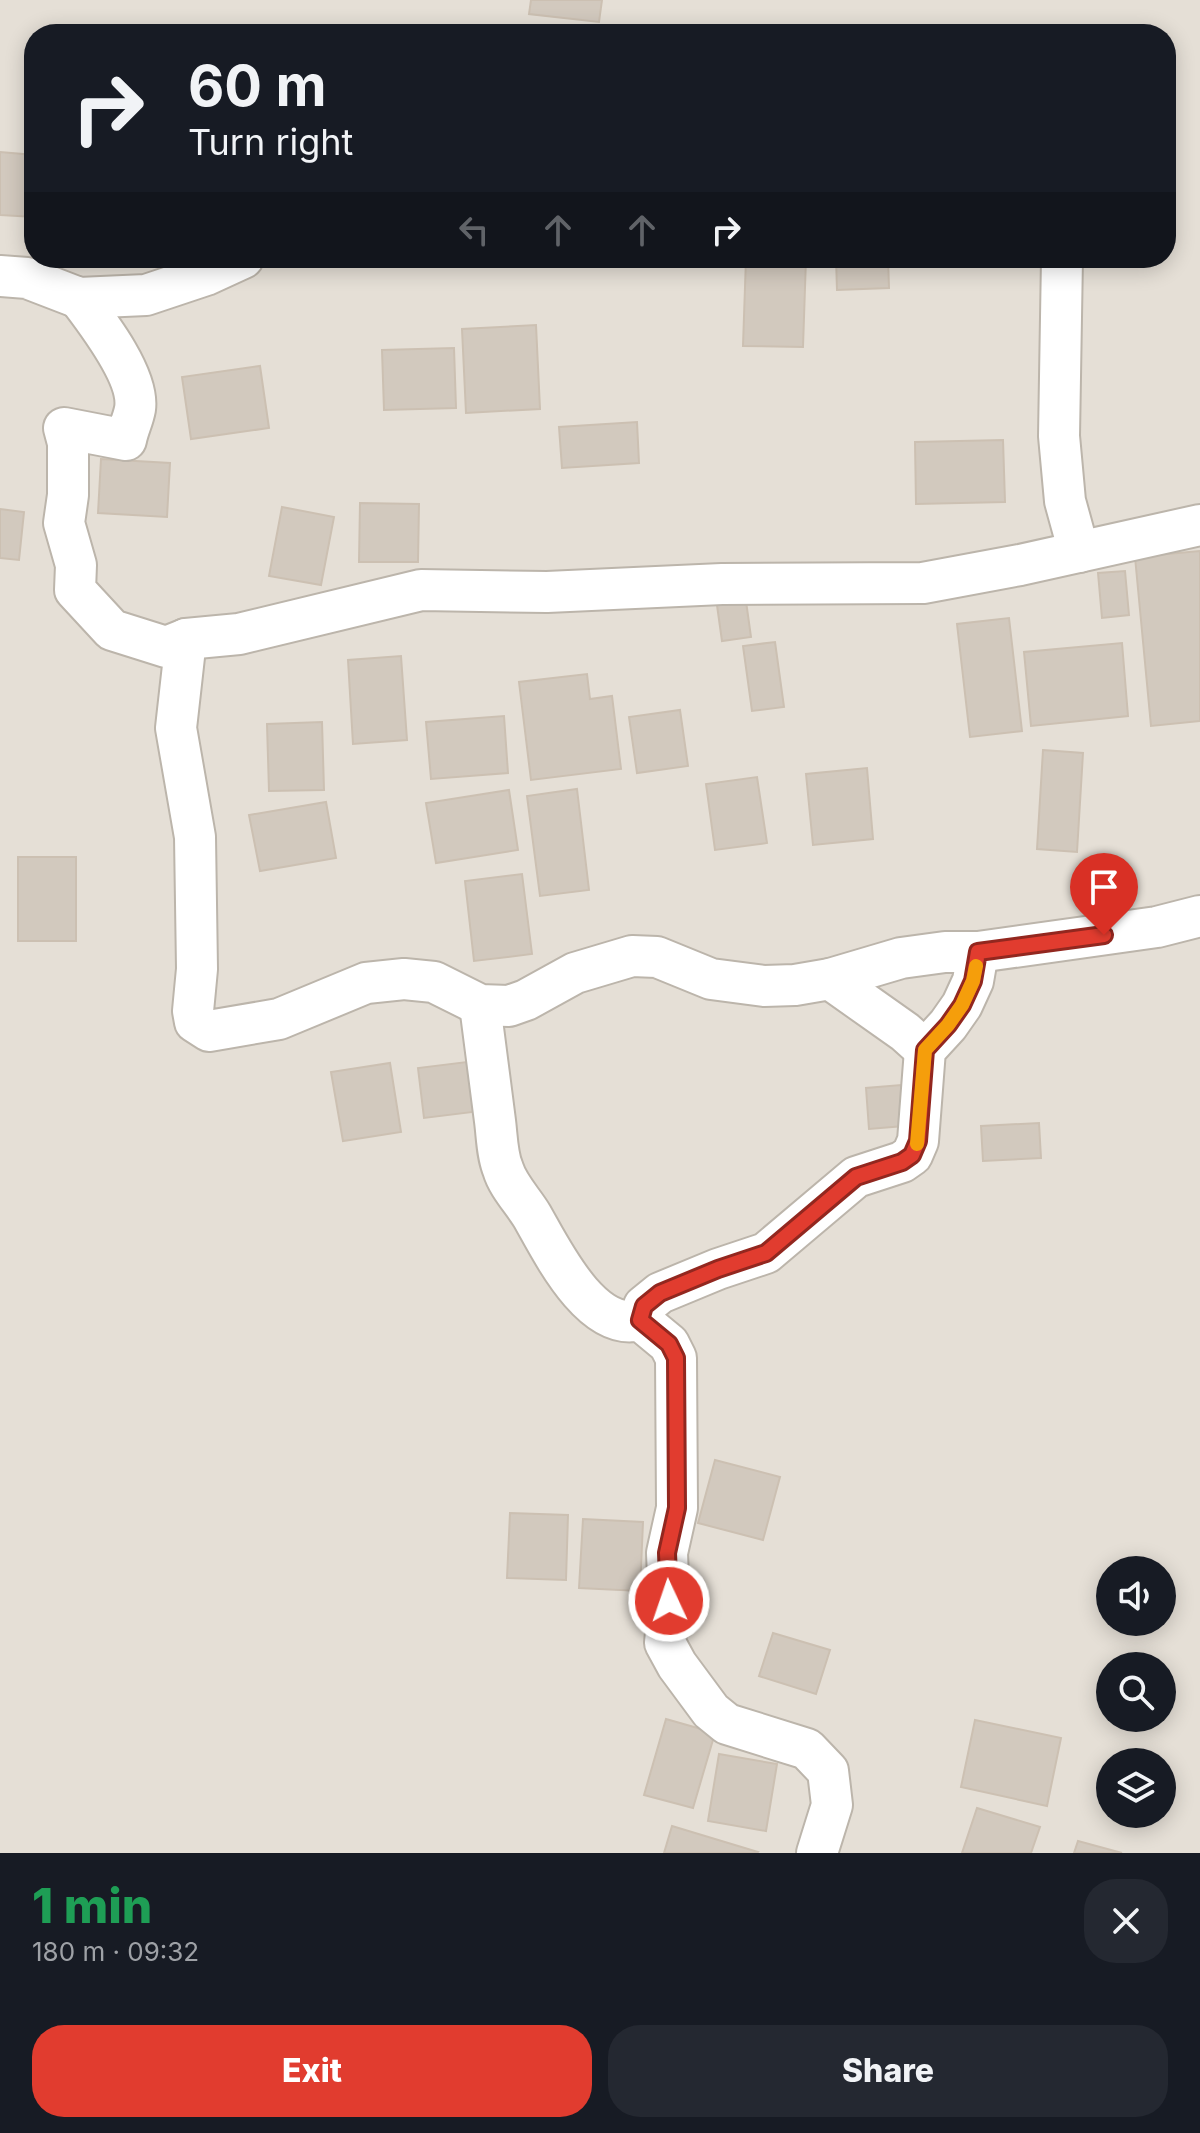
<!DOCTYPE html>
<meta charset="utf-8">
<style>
body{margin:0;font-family:Inter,sans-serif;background:#242831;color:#f1f3f6;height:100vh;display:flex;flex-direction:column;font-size:30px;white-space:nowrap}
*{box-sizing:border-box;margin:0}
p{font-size:26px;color:#9ea1a6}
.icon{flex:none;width:44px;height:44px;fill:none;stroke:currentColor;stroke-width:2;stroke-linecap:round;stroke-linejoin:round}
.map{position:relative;height:1853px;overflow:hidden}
.sheet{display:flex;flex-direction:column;background:#171b24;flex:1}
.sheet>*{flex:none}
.guide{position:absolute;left:24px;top:24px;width:1152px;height:244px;border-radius:32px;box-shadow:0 4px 20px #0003;background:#171b24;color:#f1f3f6;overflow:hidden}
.fabs{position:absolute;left:1096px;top:1556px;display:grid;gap:16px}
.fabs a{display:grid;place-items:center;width:80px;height:80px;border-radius:50%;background:#171b24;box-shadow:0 4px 20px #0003;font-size:40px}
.pin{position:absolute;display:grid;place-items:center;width:68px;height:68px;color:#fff;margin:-82px -34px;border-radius:50% 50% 50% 0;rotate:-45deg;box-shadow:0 0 8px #0007}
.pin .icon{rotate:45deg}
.me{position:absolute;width:88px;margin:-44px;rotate:357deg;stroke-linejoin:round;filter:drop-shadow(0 0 6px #0008)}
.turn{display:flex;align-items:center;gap:28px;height:168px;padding:0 32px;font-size:36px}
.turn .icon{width:104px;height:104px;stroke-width:2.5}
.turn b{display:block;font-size:56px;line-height:68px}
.lanes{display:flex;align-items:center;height:76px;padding:0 32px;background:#0003;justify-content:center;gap:40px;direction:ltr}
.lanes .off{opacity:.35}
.round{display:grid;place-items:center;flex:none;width:84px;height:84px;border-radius:32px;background:#242831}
.head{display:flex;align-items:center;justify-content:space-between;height:136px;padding:0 32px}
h1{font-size:48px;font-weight:800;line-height:60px;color:#1e9e55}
.primary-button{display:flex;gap:16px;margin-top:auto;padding:16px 32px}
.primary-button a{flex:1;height:92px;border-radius:32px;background:#e13c2f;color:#fff;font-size:32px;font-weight:800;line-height:92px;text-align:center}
.primary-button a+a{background:#242831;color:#f1f3f6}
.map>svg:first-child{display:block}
.residential{fill:#e5dfd6;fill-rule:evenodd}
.building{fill:#d2c9be;stroke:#ccc0b2;stroke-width:2}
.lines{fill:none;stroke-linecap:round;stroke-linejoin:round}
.street-casing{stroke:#bcb5ab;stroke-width:44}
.street{stroke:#fff;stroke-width:40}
.route-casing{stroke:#92271f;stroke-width:20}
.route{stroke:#e13c2f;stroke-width:14}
.slow{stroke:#f59e0b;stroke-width:14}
</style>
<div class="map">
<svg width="1200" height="1853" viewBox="0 0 1200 1853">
<rect width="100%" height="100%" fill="#f2eee8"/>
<path class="residential" d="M0,0H1200V1853H0ZM34,34H1166V258H34ZM1110,1570H1162V1622H1110ZM1110,1666H1162V1718H1110ZM1110,1762H1162V1814H1110Z"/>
<g class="building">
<polygon points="531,0 602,0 599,22 529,14"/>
<polygon points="0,152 34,155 34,217 0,215"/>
<polygon points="746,258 806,258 803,347 743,346"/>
<polygon points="836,258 888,258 889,288 837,290"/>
<polygon points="536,325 540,409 466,413 462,329"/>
<polygon points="454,348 456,408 384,410 382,350"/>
<polygon points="260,366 269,428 191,439 182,377"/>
<polygon points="637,422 639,463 562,468 559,427"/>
<polygon points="1003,440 1005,502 916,504 915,442"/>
<polygon points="101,459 170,463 167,517 98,513"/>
<polygon points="360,503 419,504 418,562 359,562"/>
<polygon points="282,507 334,517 321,585 269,576"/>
<polygon points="0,509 24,512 19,560 0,558"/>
<polygon points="1200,551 1200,721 1151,726 1135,557"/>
<polygon points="1125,571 1129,615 1102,618 1098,573"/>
<polygon points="745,594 751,637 722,641 716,598"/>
<polygon points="1009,618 1022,731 970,737 957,624"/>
<polygon points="775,642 784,707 752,711 743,646"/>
<polygon points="1122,643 1128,716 1031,726 1024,652"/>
<polygon points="401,656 407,740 353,744 348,660"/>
<polygon points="587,674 590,699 612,696 621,769 531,780 519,682"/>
<polygon points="680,710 688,766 637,773 629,717"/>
<polygon points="504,716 508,773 431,779 426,722"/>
<polygon points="322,722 324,790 269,791 267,724"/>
<polygon points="1043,750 1083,753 1077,852 1037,849"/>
<polygon points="867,768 873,839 813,845 806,774"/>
<polygon points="757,777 767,843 715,850 706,784"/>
<polygon points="577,789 589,890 540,896 527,796"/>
<polygon points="509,790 518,850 436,863 426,803"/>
<polygon points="326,802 336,858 260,871 249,815"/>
<rect x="18" y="857" width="58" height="84"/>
<polygon points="522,874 532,954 474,961 465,881"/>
<polygon points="483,1060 489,1110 424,1118 418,1068"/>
<polygon points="390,1063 401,1132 343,1141 331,1072"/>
<polygon points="901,1085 904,1126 869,1129 866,1088"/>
<polygon points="1039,1123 1041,1158 983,1161 981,1126"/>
<polygon points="715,1460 780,1477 763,1540 698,1523"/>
<polygon points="510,1513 568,1515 566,1580 507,1578"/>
<polygon points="583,1519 643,1522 640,1591 579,1588"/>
<polygon points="773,1633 830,1650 816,1694 759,1676"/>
<polygon points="666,1719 715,1733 693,1808 644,1795"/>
<polygon points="975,1720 1061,1738 1047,1806 961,1787"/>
<polygon points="719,1754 777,1764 766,1831 708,1821"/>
<polygon points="977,1808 1040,1827 1031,1853 962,1853"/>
<polygon points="672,1826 758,1852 757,1853 664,1853"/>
<polygon points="1078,1841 1122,1853 1074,1853"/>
</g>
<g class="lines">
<g class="street-casing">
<g id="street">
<polyline points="1062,258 1059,436 1065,501 1079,552"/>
<polyline points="0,276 27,278 79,298 146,295 206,275 243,258"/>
<path d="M79,298C98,323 140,377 135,409C133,420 128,429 126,440L64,428L68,443V495L64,523L76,565L75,590L112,630L166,647L186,639L239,634L421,590L547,592L722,584L923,583L1020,565L1200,525"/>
<polyline points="186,639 176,728 195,837 197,969 193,1011 195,1022 209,1031 279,1019 366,983 404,979 434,982 480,1005 509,1006 526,1000 575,973 632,956 657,957 711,979 764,986 795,985 830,979 901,958 945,952 978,952 1157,927 1200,916"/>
<polyline points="830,979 905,1032 925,1050"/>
<path d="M480,1005C485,1044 490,1082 495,1121C497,1136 497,1155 503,1169C508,1186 523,1201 532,1216C551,1249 591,1333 640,1320L669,1344L676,1358L677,1508L667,1553L669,1601L665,1643L677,1665L711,1711L727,1724L807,1749L828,1771L832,1805L817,1853"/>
<polyline points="640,1320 644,1306 660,1293 718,1269 766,1253 856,1177 902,1162 912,1155 918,1141 925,1050 948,1025 962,1005 973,981 978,952"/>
</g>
</g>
<use href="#street" class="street"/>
</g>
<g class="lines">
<g class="route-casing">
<polyline id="route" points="669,1601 667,1553 677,1508 676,1358 669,1344 640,1320 644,1306 660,1293 718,1269 766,1253 856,1177 902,1162 912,1155 918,1141 925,1050 948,1025 962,1005 973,981 978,952 1104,935"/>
</g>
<use href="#route" class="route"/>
<polyline class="slow" points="917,1144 925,1050 948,1025 962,1005 973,981 976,966"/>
</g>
</svg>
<div class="fabs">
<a><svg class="icon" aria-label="sound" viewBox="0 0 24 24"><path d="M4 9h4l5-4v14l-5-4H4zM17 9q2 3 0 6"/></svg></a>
<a><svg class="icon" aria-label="search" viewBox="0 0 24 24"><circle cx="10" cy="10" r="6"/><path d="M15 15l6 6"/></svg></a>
<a><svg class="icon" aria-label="layers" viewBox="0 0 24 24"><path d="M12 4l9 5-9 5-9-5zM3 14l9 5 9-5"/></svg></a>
</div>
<div class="pin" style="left:1104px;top:935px;background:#d93025"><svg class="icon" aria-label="arrive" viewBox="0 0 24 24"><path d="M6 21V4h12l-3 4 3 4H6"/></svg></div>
<svg class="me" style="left:669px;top:1601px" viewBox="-20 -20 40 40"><circle r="17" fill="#e13c2f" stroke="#fff" stroke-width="3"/><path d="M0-11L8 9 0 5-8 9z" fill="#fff"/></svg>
<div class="guide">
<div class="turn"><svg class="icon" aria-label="right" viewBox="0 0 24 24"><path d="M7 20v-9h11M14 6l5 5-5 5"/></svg><div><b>60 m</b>Turn right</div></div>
<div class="lanes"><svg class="icon off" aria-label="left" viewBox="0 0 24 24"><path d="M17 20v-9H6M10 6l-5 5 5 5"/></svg><svg class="icon off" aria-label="ahead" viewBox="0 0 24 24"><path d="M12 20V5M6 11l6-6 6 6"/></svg><svg class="icon off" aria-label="ahead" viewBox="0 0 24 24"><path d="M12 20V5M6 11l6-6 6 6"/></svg><svg class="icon" aria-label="right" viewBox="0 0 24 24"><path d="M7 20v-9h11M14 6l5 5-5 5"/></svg></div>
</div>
</div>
<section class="sheet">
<div class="head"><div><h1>1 min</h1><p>180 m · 09:32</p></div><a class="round"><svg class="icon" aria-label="close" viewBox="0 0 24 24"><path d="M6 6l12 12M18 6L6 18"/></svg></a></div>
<div class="primary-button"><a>Exit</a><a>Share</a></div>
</section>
